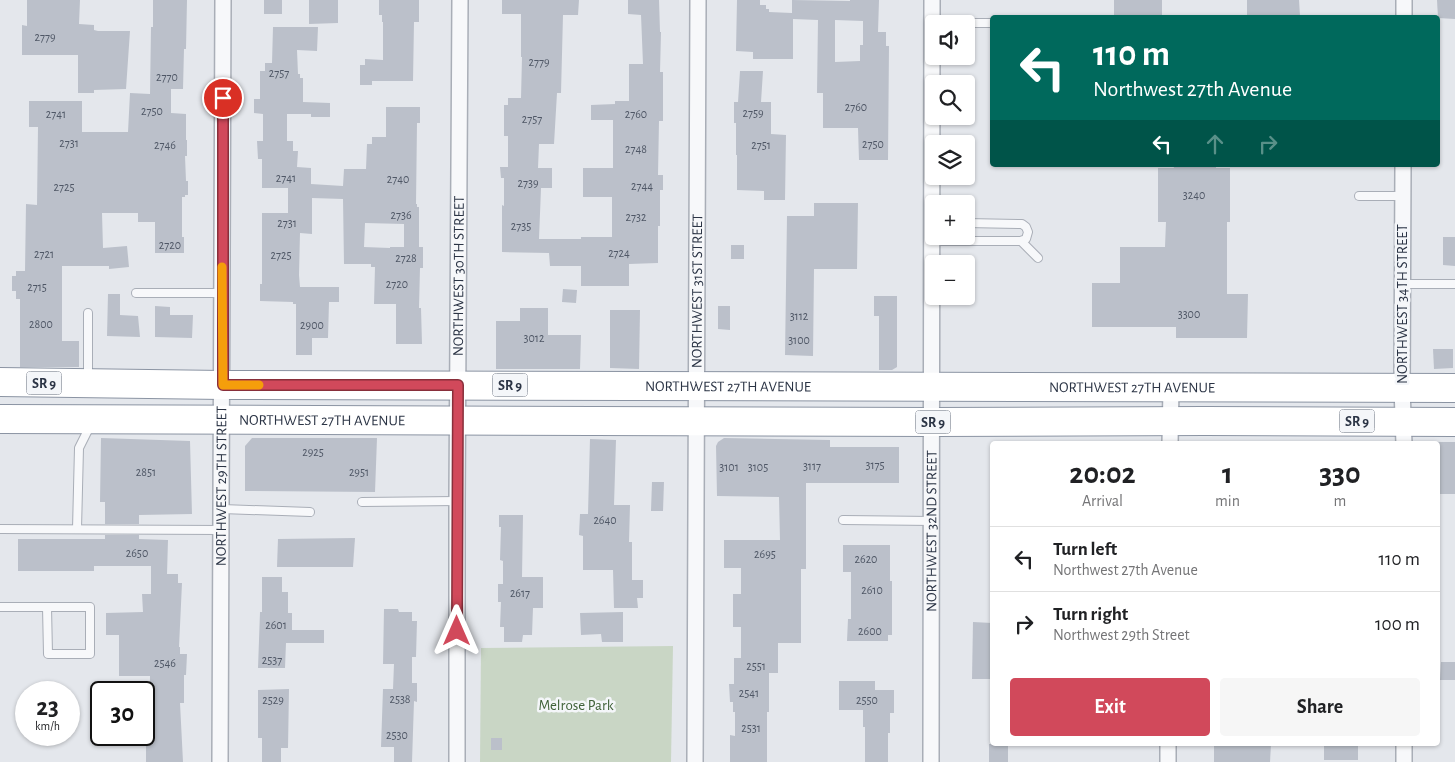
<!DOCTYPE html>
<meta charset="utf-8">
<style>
body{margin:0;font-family:"Alegreya Sans",sans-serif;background:#f6f6f6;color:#202124;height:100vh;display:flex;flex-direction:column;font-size:19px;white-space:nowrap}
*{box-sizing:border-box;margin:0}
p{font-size:16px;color:#757577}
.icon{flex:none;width:28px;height:28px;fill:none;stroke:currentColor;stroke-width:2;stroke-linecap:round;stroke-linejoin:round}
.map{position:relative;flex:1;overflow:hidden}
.sheet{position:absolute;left:990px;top:441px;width:450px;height:305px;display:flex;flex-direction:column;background:#fff;border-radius:5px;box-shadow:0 1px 4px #0004}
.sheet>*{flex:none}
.hud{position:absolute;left:990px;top:15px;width:450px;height:152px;border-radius:5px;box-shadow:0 1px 4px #0004;background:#00695c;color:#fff;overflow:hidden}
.controls{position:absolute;left:925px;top:15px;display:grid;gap:10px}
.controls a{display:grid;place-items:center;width:50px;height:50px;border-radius:5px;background:#fff;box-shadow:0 1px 4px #0004;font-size:25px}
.speed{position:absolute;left:15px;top:681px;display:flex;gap:10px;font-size:25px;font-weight:700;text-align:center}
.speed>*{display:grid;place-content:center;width:65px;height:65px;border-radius:50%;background:#fff;box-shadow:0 1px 4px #0004;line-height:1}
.speed small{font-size:12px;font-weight:400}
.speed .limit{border:2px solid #111;border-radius:8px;background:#fff;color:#111}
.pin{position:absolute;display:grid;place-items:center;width:42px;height:42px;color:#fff;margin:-21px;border:2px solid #fff;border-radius:50%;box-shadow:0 1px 5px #0007}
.me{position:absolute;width:55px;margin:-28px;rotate:0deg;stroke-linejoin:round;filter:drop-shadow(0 0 4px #0008)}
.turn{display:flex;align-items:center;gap:18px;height:105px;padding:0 20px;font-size:22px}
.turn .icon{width:65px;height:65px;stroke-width:2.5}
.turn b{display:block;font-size:35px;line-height:42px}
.lanes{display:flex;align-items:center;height:48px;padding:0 20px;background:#0003;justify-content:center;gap:25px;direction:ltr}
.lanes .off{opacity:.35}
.eta{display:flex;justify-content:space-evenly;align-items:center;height:85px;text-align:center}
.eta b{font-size:30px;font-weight:700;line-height:35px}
.action{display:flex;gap:10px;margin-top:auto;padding:10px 20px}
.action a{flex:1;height:58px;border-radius:5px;background:#d1495b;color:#fff;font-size:20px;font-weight:700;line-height:58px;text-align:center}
.action a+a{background:#f6f6f6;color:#202124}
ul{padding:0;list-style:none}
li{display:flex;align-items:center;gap:15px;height:65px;padding:0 20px;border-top:1px solid #e0e0e0}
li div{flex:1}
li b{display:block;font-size:19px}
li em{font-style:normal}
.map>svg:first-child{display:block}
.green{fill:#c9d6c5}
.building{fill:#bbc0ca;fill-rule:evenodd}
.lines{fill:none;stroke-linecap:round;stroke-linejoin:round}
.lane-casing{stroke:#a9aeb7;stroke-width:10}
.street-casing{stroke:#a9aeb7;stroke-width:18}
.highway-casing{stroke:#8b94a3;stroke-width:30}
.lane{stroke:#f7f8fa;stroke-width:8}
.street{stroke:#f7f8fa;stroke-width:15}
.highway{stroke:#fff;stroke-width:28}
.route-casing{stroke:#882f3b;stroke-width:12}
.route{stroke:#d1495b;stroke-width:9}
.slow{stroke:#f59e0b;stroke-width:9}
.labels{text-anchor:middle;stroke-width:5;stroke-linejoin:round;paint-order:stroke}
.number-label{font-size:12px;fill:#4f5766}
.shield{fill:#f4f6f9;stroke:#676e7b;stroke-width:1}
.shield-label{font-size:14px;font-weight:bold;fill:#2b3445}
.street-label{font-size:15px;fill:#2b3445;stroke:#f4f6f9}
.park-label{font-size:15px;fill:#3f6138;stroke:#f4f6f9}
</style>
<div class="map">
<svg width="1455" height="762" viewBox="0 0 1455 762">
<rect width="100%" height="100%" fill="#e4e7ec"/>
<polygon class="green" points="673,646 671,762 480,762 481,648"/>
<g class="building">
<polygon points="27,0 80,0 79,24 94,25 94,30 98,31 130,31 126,89 94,90 94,93 78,93 78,55 22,55 22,25 27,26"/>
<polygon points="153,0 187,0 186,49 184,49 183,89 171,89 171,113 186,114 186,140 187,140 187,156 185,156 186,181 188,181 188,195 185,195 185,197 182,197 182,237 184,237 184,253 155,253 155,222 138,222 138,213 102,213 103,248 127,246 129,267 109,269 109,266 62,266 62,341 79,341 79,367 20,367 20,299 16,299 16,291 12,291 12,276 16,276 16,271 25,271 26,204 37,205 38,127 29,127 29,101 82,101 82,132 128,132 130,93 150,94 151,27 153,27"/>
<rect x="264" y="0" width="18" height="14"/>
<polygon points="309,0 338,0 338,23 309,24"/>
<polygon points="379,0 419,0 419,22 414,22 413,81 372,81 372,85 360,85 360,65 365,65 365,59 383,60 383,22 382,22 382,15 379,15"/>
<polygon points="502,0 579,0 578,15 563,15 561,93 557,93 554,144 539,144 538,168 552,168 552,188 541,188 539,239 581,239 581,237 612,237 612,197 583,197 583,168 613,168 613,120 591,120 591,105 615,104 615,101 629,101 629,64 643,64 641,15 628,14 628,0 659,0 660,32 661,32 660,72 663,72 663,121 659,121 658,175 663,175 663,190 660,190 660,226 658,226 658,263 629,264 629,286 581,286 581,266 550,266 549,253 502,252 502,205 504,206 504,178 501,178 500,167 508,167 508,136 504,136 504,105 508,105 508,98 521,98 522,57 521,57 521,14 502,14"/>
<path d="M737,0H760V5H766V9H769V12L792,13V0L850,1V0H879L878,32H886V46H889L888,160H859L858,128H823V93H817L818,20L793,19V59H753V52L736,51ZM835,20L863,21V45H860V61L835,62Z"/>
<rect x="1114" y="0" width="48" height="18"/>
<polygon points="1247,0 1299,0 1300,16 1247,15"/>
<polygon points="1437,0 1455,0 1455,19 1438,18"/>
<path d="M273,27H318L317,51L297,50L298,74H300V78H303V102L330,103V117H311V114H287V141H293V151H298L297,167L311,168V184L343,186L344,169H366L367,144H372V137H386V107H420V123H417L416,204H417V207H419V247H423V268H420L419,308H421L422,344H396V304H374L375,267H371V264H344L343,199L312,198V234L300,233L299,275L300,287H339V302H329L328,338H312V355H296V304H293V302L260,301V284H262V213H288V188H262V159H258L257,141H263V114L254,113V99H260V71H265V63H272ZM365,223L404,224V247H390V248L364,247Z"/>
<polygon points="740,71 763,71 761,102 771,102 771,134 786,135 785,200 764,200 764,191 737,190 737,155 736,155 736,123 734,123 734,102 738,102"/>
<polygon points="1173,165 1216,165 1216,168 1230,168 1230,222 1227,222 1227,294 1248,294 1247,338 1176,338 1176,327 1092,327 1092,283 1120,283 1120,247 1165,247 1166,222 1158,222 1158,168 1174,168"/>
<polygon points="814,203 858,203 857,269 814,269 813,356 785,355 787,216 814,216"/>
<polygon points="1443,237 1455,237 1455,266 1443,265"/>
<rect x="731" y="245" width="13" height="14"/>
<polygon points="563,289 577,290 576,303 562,302"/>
<polygon points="108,294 120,294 120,315 138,316 140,337 107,336"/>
<polygon points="874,296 897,296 897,367 892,370 879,370 879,316 874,316"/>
<polygon points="155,306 170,307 170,315 193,315 192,338 155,337"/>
<polygon points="718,306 730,306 730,330 718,329"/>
<polygon points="520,308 548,308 548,335 581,335 580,369 496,369 496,321 520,321"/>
<polygon points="610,310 640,310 639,369 610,368"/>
<polygon points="1433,349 1453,349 1453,368 1434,369"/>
<polygon points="101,438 190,441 192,514 139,515 139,524 105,524 105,502 100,502"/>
<polygon points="252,438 377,438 375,492 245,491 245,446"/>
<polygon points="724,438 830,440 830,447 899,447 899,483 806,483 806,569 801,569 801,643 778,643 778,673 769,673 769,712 767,712 767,762 730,762 730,735 735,736 735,712 733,712 733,702 730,702 729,684 734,684 734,658 741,658 741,627 733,627 733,594 741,594 741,568 724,568 724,540 780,540 779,497 717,496 716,446 718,442"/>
<polygon points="590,439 616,440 614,505 630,505 629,542 632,542 632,580 643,580 643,598 637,598 638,608 614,608 613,570 583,570 583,536 579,535 580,514 588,514"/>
<rect x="1438" y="442" width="17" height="52"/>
<polygon points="652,482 664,482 663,511 651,511"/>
<polygon points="499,515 523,515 522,577 543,577 543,608 533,608 532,635 523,635 522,642 504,642 504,627 500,627 501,602 498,602 498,584 503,584 503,561 500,560 501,527 499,527"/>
<polygon points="105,535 139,535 139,539 168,540 167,574 178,574 178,583 182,583 179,647 180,647 180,654 187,654 186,675 184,675 184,703 180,703 183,762 146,762 146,734 149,734 150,676 119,676 119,635 106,635 106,613 143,612 142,594 151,594 151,566 94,566 94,571 18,571 18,539 105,539"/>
<polygon points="355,538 353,567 277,567 278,539"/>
<polygon points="843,545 890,545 890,581 892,581 892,635 888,635 888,641 847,641 848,619 851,619 851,572 843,572"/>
<polygon points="262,577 282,577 282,592 288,592 288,613 292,613 292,630 324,630 324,643 286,643 285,668 258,668 260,612 262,612"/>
<polygon points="384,609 398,609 399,612 412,612 412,621 417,621 416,657 412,657 412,683 417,683 417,702 414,701 412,762 394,762 394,747 381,747 383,689 393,689 394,664 383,664"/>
<polygon points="623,612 623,642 602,642 601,634 581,635 580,613"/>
<polygon points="973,622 992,623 992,679 972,679"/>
<polygon points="1441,662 1455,662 1455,680 1440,680"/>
<polygon points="839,681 875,681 875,690 894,690 894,713 890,713 890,733 888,733 888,762 865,762 865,727 863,727 863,710 839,710"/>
<polygon points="289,689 288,748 281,748 281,762 262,762 262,738 258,738 258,690"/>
<rect x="491" y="738" width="11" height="12"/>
<rect x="989" y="744" width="19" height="18"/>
<polygon points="1214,744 1271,744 1270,762 1214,762"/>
<rect x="1324" y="744" width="34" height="16"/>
</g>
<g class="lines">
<g class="lane-casing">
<g id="lane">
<polyline points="932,23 992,23"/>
<polyline points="1359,196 1402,196"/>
<polyline points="931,241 1021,241 1026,239 1028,232 1026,227 1022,224 966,223"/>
<polyline points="1021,241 1038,258"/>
<polyline points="1402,284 1455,284"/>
<polyline points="136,293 222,293"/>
<polyline points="88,379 88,313"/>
<polyline points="362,502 457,501"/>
<polyline points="222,509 310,512"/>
<polyline points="843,520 933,521"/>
<polyline points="0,529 222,530"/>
<polyline points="77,529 79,448 91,424"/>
<polyline points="0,607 90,607 90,654 48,654 47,607"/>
</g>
</g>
<g class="street-casing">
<g id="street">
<polyline points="1404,18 1404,0"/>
<polyline points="1403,165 1402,388 1404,444"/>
<polyline points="1170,444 1171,387"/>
<path id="s1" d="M220,762L223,0"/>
<path id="s2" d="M457,762V501L460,0"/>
<path id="s3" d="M695,762L698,0"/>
<path id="s4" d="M931,762L932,0"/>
<polyline points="1168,762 1168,744"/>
<polyline points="1404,762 1404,744"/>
</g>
</g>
<g class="highway-casing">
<g id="highway">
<path id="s5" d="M0,382L223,385L1455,388"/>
<path id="s6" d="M0,419L932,422L1205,421L1455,422"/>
</g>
</g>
<use href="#lane" class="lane"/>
<use href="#street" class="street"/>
<use href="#highway" class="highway"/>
</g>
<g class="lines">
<g class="route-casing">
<polyline id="route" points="223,98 223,385 458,385 457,631"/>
</g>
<use href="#route" class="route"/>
<polyline class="slow" points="222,267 223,385 259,385"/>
</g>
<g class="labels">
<g class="number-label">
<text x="45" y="41">2779</text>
<text x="539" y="66">2779</text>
<text x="279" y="77">2757</text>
<text x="167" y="81">2770</text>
<text x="856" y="111">2760</text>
<text x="152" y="115">2750</text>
<text x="753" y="117">2759</text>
<text x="56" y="118">2741</text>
<text x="636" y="118">2760</text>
<text x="532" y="123">2757</text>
<text x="69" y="147">2731</text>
<text x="873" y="148">2750</text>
<text x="165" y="149">2746</text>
<text x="761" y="149">2751</text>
<text x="636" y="153">2748</text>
<text x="286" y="182">2741</text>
<text x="398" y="183">2740</text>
<text x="528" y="187">2739</text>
<text x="642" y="190">2744</text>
<text x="64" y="191">2725</text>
<text x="1194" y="199">3240</text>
<text x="401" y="219">2736</text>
<text x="636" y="221">2732</text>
<text x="287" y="227">2731</text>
<text x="521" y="230">2735</text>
<text x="170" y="249">2720</text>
<text x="619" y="257">2724</text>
<text x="44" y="258">2721</text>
<text x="281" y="259">2725</text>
<text x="406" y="262">2728</text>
<text x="397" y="288">2720</text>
<text x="37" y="291">2715</text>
<text x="1189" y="318">3300</text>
<text x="799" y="320">3112</text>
<text x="41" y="328">2800</text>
<text x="312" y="329">2900</text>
<text x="534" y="342">3012</text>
<text x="799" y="344">3100</text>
<text x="313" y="456">2925</text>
<text x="875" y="469">3175</text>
<text x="812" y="470">3117</text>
<text x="729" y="471">3101</text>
<text x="758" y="471">3105</text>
<text x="146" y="476">2851</text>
<text x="359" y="476">2951</text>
<text x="605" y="524">2640</text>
<text x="137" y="557">2650</text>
<text x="765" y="558">2695</text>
<text x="866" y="563">2620</text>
<text x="872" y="594">2610</text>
<text x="520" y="597">2617</text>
<text x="276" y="629">2601</text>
<text x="870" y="635">2600</text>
<text x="272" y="664">2537</text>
<text x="165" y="667">2546</text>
<text x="756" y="670">2551</text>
<text x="749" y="697">2541</text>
<text x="400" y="703">2538</text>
<text x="273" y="704">2529</text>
<text x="867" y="704">2550</text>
<text x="751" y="732">2531</text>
<text x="397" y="739">2530</text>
</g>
<g class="shield">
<rect x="26.5" y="371.5" width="35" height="23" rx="4"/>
<rect x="492.5" y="373.5" width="35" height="23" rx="4"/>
<rect x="1339.5" y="409.5" width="35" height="23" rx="4"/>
<rect x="915.5" y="410.5" width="35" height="23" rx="4"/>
</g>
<g class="shield-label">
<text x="44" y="388">SR 9</text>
<text x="510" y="390">SR 9</text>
<text x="1357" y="426">SR 9</text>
<text x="933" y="427">SR 9</text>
</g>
<g class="street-label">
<text dy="5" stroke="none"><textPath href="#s2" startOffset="486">NORTHWEST 30TH STREET</textPath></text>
<text dy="5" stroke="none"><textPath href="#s3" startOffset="471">NORTHWEST 31ST STREET</textPath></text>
<text transform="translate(1402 304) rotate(-90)" y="5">NORTHWEST 34TH STREET</text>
<text dy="5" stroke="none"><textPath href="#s5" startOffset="728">NORTHWEST 27TH AVENUE</textPath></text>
<text dy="5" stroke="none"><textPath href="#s5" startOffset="1132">NORTHWEST 27TH AVENUE</textPath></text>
<text dy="5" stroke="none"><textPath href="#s6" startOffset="322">NORTHWEST 27TH AVENUE</textPath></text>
<text dy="5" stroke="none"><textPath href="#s1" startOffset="276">NORTHWEST 29TH STREET</textPath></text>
<text dy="5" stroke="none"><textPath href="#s4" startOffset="231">NORTHWEST 32ND STREET</textPath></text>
</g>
<g class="park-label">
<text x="576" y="710">Melrose Park</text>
</g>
</g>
</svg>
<div class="controls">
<a><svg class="icon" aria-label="sound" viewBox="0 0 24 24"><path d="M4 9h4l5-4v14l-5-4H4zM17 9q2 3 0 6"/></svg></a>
<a><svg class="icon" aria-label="search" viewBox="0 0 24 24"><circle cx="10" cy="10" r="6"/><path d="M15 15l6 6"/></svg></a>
<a><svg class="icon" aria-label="layers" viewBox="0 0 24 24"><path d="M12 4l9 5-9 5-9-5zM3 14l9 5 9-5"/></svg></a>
<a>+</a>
<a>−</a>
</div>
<div class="speed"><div>23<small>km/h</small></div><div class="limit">30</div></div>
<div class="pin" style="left:223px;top:98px;background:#d93025"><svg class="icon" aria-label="arrive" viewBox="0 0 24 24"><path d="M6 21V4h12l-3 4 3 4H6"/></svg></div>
<svg class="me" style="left:457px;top:631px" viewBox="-20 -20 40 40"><path d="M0-17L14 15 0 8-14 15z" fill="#d1495b" stroke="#fff" stroke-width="4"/></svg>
<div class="hud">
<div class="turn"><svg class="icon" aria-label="left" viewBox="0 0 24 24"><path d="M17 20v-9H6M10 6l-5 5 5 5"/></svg><div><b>110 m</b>Northwest 27th Avenue</div></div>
<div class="lanes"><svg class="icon" aria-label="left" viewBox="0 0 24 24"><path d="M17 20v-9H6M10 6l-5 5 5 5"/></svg><svg class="icon off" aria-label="ahead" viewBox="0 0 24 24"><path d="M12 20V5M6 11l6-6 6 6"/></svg><svg class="icon off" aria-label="right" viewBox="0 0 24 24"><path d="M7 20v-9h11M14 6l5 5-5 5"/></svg></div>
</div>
<section class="sheet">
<div class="eta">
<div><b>20:02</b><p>Arrival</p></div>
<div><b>1</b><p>min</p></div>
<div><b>330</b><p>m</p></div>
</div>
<ul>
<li><svg class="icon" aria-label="left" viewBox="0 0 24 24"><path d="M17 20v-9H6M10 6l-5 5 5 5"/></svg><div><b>Turn left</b><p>Northwest 27th Avenue</p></div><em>110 m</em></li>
<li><svg class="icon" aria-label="right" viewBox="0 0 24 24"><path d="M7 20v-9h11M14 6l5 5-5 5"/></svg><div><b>Turn right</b><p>Northwest 29th Street</p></div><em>100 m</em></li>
</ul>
<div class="action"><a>Exit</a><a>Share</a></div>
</section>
</div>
